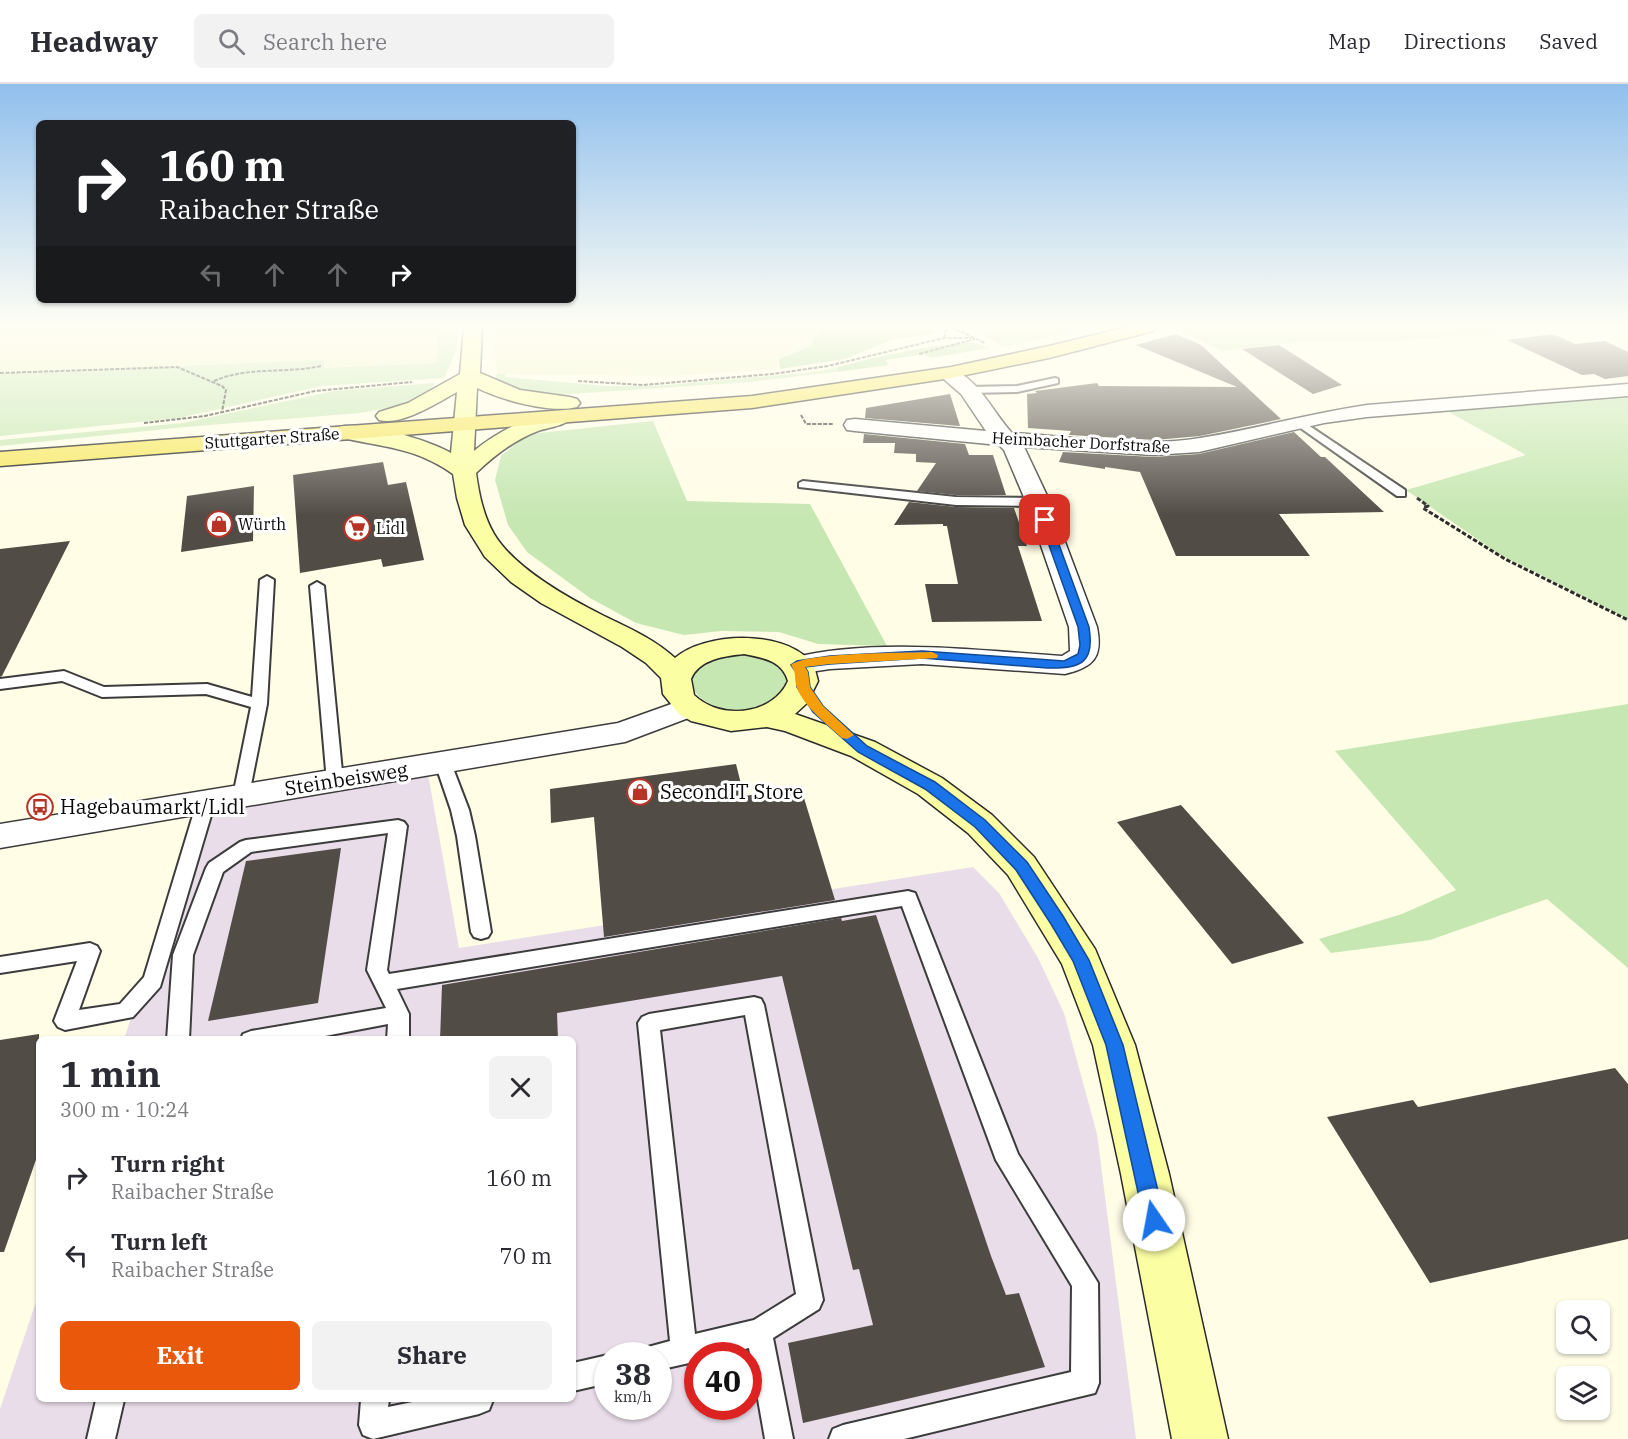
<!DOCTYPE html>
<meta charset="utf-8">
<style>
body{margin:0;font-family:"IBM Plex Serif",serif;background:#f2f2f3;color:#2b2b33;height:100vh;display:flex;flex-direction:column;font-size:22px;white-space:nowrap}
*{box-sizing:border-box;margin:0}
p{font-size:20px;color:#7c7c81}
.icon{flex:none;width:33px;height:33px;fill:none;stroke:currentColor;stroke-width:2;stroke-linecap:round;stroke-linejoin:round}
.map{position:relative;flex:1;overflow:hidden}
.details{position:absolute;left:36px;top:952px;width:540px;height:366px;display:flex;flex-direction:column;background:#fff;border-radius:9px;box-shadow:0 2px 4px #0004}
.details>*{flex:none}
.hud{position:absolute;left:36px;top:36px;width:540px;height:183px;border-radius:9px;box-shadow:0 2px 4px #0004;background:#202124;color:#fff;overflow:hidden}
.buttons{position:absolute;left:1556px;top:1216px;display:grid;gap:12px}
.buttons a{display:grid;place-items:center;width:54px;height:54px;border-radius:9px;background:#fff;box-shadow:0 2px 4px #0004;font-size:30px}
.speed{position:absolute;left:594px;top:1258px;display:flex;gap:12px;font-size:30px;font-weight:700;text-align:center}
.speed>*{display:grid;place-content:center;width:78px;height:78px;border-radius:50%;background:#fff;box-shadow:0 2px 4px #0004;line-height:1}
.speed small{font-size:15px;font-weight:400}
.speed .limit{border:9px solid #d22;background:#fff;color:#111}
.pin{position:absolute;display:grid;place-items:center;width:51px;height:51px;color:#fff;margin:-26px;border-radius:12px;box-shadow:0 3px 9px #0006}
.me{position:absolute;width:66px;margin:-33px;rotate:348deg;stroke-linejoin:round;filter:drop-shadow(0 0 4px #0008)}
.turn{display:flex;align-items:center;gap:21px;height:126px;padding:0 24px;font-size:27px}
.turn .icon{width:78px;height:78px;stroke-width:2.5}
.turn b{display:block;font-size:42px;line-height:51px}
.lanes{display:flex;align-items:center;height:57px;padding:0 24px;background:#0003;justify-content:center;gap:30px;direction:ltr}
.lanes .off{opacity:.35}
.round{display:grid;place-items:center;flex:none;width:63px;height:63px;border-radius:9px;background:#f2f2f3}
.headline{display:flex;align-items:center;justify-content:space-between;height:102px;padding:0 24px}
h1{font-size:36px;font-weight:700;line-height:45px}
.cta{display:flex;gap:12px;margin-top:auto;padding:12px 24px}
.cta a{flex:1;height:69px;border-radius:9px;background:#ea580c;color:#fff;font-size:24px;font-weight:700;line-height:69px;text-align:center}
.cta a+a{background:#f2f2f3;color:#2b2b33}
ul{padding:0;list-style:none}
li{display:flex;align-items:center;gap:18px;height:78px;padding:0 24px}
li div{flex:1}
li b{display:block;font-size:22px}
li em{font-style:normal}
header{display:flex;align-items:center;gap:36px;box-sizing:border-box;height:84px;padding:0 30px;background:#fff;border-bottom:2px solid #e1e1e2}
header strong{font-size:28px}
nav{display:flex;gap:33px;margin-inline-start:auto;font-size:21px}
.search{width:420px;height:54px;background:#f2f2f3;display:flex;align-items:center;gap:15px;box-sizing:border-box;padding:0 21px;border-radius:9px;color:#7c7c81;font-size:22px}
.map>svg:first-child{display:block}
.industrial{fill:#e9dde9;fill-rule:evenodd}
.farmland{fill:#f1f3c8}
.green{fill:#c6e7b2}
.forest{fill:#a7d792}
.building{fill:#524c46}
.lines{fill:none;stroke-linecap:round;stroke-linejoin:round}
.lane-casing{stroke:#3c3c3c;stroke-width:4}
.street-casing{stroke:#3c3c3c;stroke-width:3}
.secondary-casing{stroke:#2b2b2b;stroke-width:3}
.primary-casing{stroke:#1a1a1a;stroke-width:3}
.path-far1{stroke:#2b2b2b;stroke-width:2;stroke-dasharray:4 1.5;stroke-linecap:butt}
.path{stroke:#2b2b2b;stroke-width:3;stroke-dasharray:4.5 2;stroke-linecap:butt}
.lane{fill:#fff;fill-rule:evenodd}
.street{fill:#fff;fill-rule:evenodd}
.secondary{fill:#fbfea2;fill-rule:evenodd}
.primary{fill:#f7e75e;fill-rule:evenodd}
.route{fill:#1a73e8;stroke:#114b97;stroke-width:1.5}
.slow{fill:#f59e0b}
.labels{text-anchor:middle;stroke-width:6;stroke-linejoin:round;paint-order:stroke}
.far-street-label{font-size:16px;fill:#090909;stroke:#fff}
.far-poi-label{font-size:16px;fill:#090909;stroke:#fff;text-anchor:start}
.street-label{font-size:20px;fill:#090909;stroke:#fff}
.poi-label{font-size:20px;fill:#090909;stroke:#fff;text-anchor:start}
</style>
<header>
<strong>Headway</strong>
<div class="search"><svg class="icon" aria-label="search" viewBox="0 0 24 24"><circle cx="10" cy="10" r="6"/><path d="M15 15l6 6"/></svg>Search here</div>
<nav><a>Map</a><a>Directions</a><a>Saved</a></nav>
</header>
<div class="map">
<svg width="1628" height="1355" viewBox="0 0 1628 1355">
<rect width="100%" height="100%" fill="#fffde6"/>
<path class="industrial" d="M428,690L459,864L973,783L999,809L1038,874L1064,929L1097,1050L1136,1355H0V1325L39,1209V1316H573V956L124,955L201,726ZM608,1272H658V1323H608ZM698,1272H748V1323H698Z"/>
<g class="farmland">
<polygon points="0,243 439,243 438,279 323,284 324,276 0,288"/>
<polygon points="493,243 820,243 811,262 778,274 778,285 669,292 497,290"/>
</g>
<g class="green">
<path d="M439,243H457C461,260 451,278 444,294L322,302L178,334L0,352V289L324,276V284L437,279Z"/>
<polygon points="1013,243 1090,243 1005,263 980,250"/>
<polygon points="1193,243 1588,243 1493,248 1393,257 1311,257 1221,267 1180,246"/>
<polygon points="838,283 836,288 750,298 556,311 523,308 499,301 495,295 497,290 505,290 505,293 605,302 655,302 815,288"/>
<polygon points="435,299 428,310 409,320 360,329 185,343 0,362 0,356 183,339 334,307"/>
<polygon points="1628,313 1628,535 1499,470 1406,406 1526,371 1447,327"/>
<polygon points="653,337 687,417 810,420 887,562 818,560 779,548 722,547 684,551 636,539 590,514 527,468 508,441 495,396 501,372 522,355 539,349"/>
<path d="M732,568L763,569L793,589L781,616C765,622 749,629 732,627C709,624 675,605 702,581C710,574 723,572 732,568Z"/>
<polygon points="1628,620 1628,884 1547,815 1430,856 1331,869 1319,855 1402,830 1456,806 1335,667"/>
</g>
<g class="forest">
<polygon points="822,243 939,243 932,250 891,256 845,275 780,285 779,275 811,262 814,254"/>
<path d="M972,258L989,264L930,274L925,270L885,276L889,281L836,288L838,283C883,271 926,262 972,258Z"/>
</g>
<g class="building">
<polygon points="1176,250 1201,261 1281,335 1200,352 1155,356 1069,351 1071,347 1028,344 1027,310 1037,309 1035,307 1097,299 1099,302 1237,303 1136,261"/>
<polygon points="1553,250 1575,260 1605,257 1628,268 1628,292 1605,295 1594,290 1582,291 1507,256"/>
<polygon points="1279,261 1342,301 1313,310 1242,265"/>
<polygon points="950,310 960,342 865,334 866,324"/>
<polygon points="1294,348 1321,373 1325,373 1384,428 1279,430 1310,472 1176,472 1140,388 1105,383 1105,385 1059,378 1063,368 1153,373 1199,370"/>
<polygon points="864,350 965,360 969,371 993,371 1006,411 956,411 917,407 936,379 916,378 916,370 894,369 895,359 863,359"/>
<polygon points="383,378 388,401 406,398 424,476 383,483 381,475 300,489 293,391"/>
<polygon points="254,402 253,457 181,468 187,412"/>
<polygon points="909,418 956,423 1014,424 1027,462 1018,462 1042,537 932,538 925,500 958,500 947,442 943,442 943,440 894,441"/>
<polygon points="70,457 2,592 0,593 0,465"/>
<polygon points="736,680 744,712 801,704 835,816 604,853 594,733 551,739 550,705"/>
<polygon points="1181,721 1304,859 1232,880 1117,738"/>
<polygon points="341,764 318,919 208,937 246,777"/>
<polygon points="876,831 991,1172 1006,1211 1019,1209 1045,1283 803,1339 788,1259 873,1241 859,1185 853,1186 782,892 557,929 558,956 440,956 442,901 841,834 842,837"/>
<polygon points="39,950 39,1067 4,1168 0,1168 0,956"/>
<polygon points="1615,984 1628,1000 1628,1155 1430,1199 1327,1033 1413,1016 1418,1023"/>
</g>
<g class="lines">
<g class="lane-casing">
<g id="lane">
<polygon points="1055,294 1058,295 1058,299 1017,308 968,309 963,306 968,303 1017,302"/>
<polygon points="1299,335 1405,406 1405,412 1397,412 1295,340 1295,336"/>
<polygon points="803,397 956,413 1038,414 1044,418 1038,422 956,421 799,403 799,399"/>
<polygon points="267,492 274,496 267,620 248,716 236,716 233,712 251,623 206,610 102,613 62,597 0,605 0,595 64,587 104,603 207,600 252,613 260,496"/>
<polygon points="317,498 324,502 343,698 341,702 329,702 327,698 310,502"/>
<polygon points="443,674 449,675 451,679 469,726 475,752 491,848 488,853 481,855 474,853 471,848 457,752 451,726 435,679 437,675"/>
<polygon points="206,712 212,714 215,718 160,903 133,933 65,946 58,943 54,937 77,877 0,889 0,873 90,859 97,862 100,867 79,926 120,920 144,893 197,718 200,714"/>
<polygon points="398,736 404,738 407,742 387,886 389,890 908,807 915,809 1018,1070 1098,1199 1099,1299 1095,1309 904,1355 829,1355 833,1345 843,1341 1071,1288 1072,1202 996,1076 902,822 397,905 409,930 409,956 387,956 388,940 304,956 241,956 243,950 251,947 386,924 367,886 388,749 251,768 223,788 193,871 189,956 167,956 173,871 206,784 209,779 240,758 246,756"/>
<path d="M754,913L761,915L764,921L823,1216L819,1225L773,1254L793,1355H765L749,1264L716,1272H698V1277L658,1286V1272H645L648,1263L670,1257L638,939L642,933L649,930ZM745,931L796,1210L754,1236L695,1250L660,946Z"/>
<polygon points="608,1271 608,1299 573,1307 573,1279"/>
<polygon points="96,1316 124,1316 115,1355 87,1355"/>
<polygon points="361,1316 389,1316 388,1323 422,1316 493,1316 489,1326 479,1330 373,1355 363,1351 359,1341"/>
</g>
</g>
<g class="street-casing">
<g id="street">
<path d="M948,284C977,291 993,329 1012,349C1071,352 1143,364 1200,354C1256,345 1311,329 1367,321L1628,300V312L1367,333L1324,339L1199,368L1153,371L1024,363L1050,418L1097,543C1103,573 1094,583 1065,590L922,580L830,585L797,590L787,587L782,581L787,575C873,553 973,566 1062,572L1070,567L1069,543L1026,418L1004,366L999,361L855,347L847,346L844,341L847,336L855,335L986,347L961,310L938,290L941,286Z"/>
<polygon points="688,614 699,616 704,623 699,630 625,658 0,764 0,740 618,639"/>
</g>
</g>
<g class="secondary-casing">
<path id="secondary" d="M464,243H482L480,289L520,306L570,313L577,315L580,319L577,323C551,330 502,316 477,304L474,367C494,350 542,322 569,329L572,333C566,342 549,343 538,347C514,356 495,371 476,389C479,410 483,431 494,450C515,485 568,514 604,532C629,544 654,555 675,574C705,548 781,546 809,576C815,581 816,590 818,597L807,619L795,630L875,658L942,694L992,731L1034,773L1095,865L1135,961L1169,1090L1228,1355H1172L1121,1090L1093,961L1062,880L1008,791L968,749L918,710L851,672L785,647L767,643L731,647L691,637L679,630L663,610L661,594L646,579L622,563L541,519L511,498L485,473L465,441L457,414L453,390C413,362 384,364 339,353L336,348L339,343C365,337 428,356 451,369L457,308C437,319 402,342 379,336L376,332L379,328L408,319L460,290ZM744,570C763,574 782,576 788,597C773,631 721,637 694,611L691,595C699,575 725,572 744,570Z"/>
</g>
<g class="primary-casing">
<polygon id="primary" points="1128,243 1156,243 1153,247 1049,274 951,294 752,324 0,382 0,368 752,312 951,283 1049,262"/>
</g>
<g class="path-far1">
<polyline points="951,243 985,259"/>
<polyline points="944,254 947,243"/>
<polyline points="919,270 975,255"/>
<polyline points="0,289 177,283 222,302 226,306 222,328"/>
<path d="M214,297C248,282 285,290 321,282"/>
<polyline points="578,297 643,301 772,290 828,282 944,254 971,254"/>
<polyline points="801,331 806,340 833,340"/>
<polyline points="144,339 205,332 315,307 412,298"/>
</g>
<polyline class="path" points="1417,414 1428,422 1423,424 1505,475 1628,536"/>
<use href="#lane" class="lane"/>
<use href="#street" class="street"/>
<use href="#secondary" class="secondary"/>
<use href="#primary" class="primary"/>
</g>
<linearGradient id="sky" x2="0" y2="1"><stop stop-color="#90bfed"/><stop offset="0.56" stop-color="#fffef4"/><stop offset="1" stop-color="#fffef4" stop-opacity="0"/></linearGradient>
<rect width="1628" height="432" fill="url(#sky)"/>
<path class="route" d="M1042,434L1050,436L1089,543C1095,579 1081,585 1047,584L922,574L830,580L805,583L808,588L810,603L823,622L867,662L935,698L985,736L1027,778L1063,832L1089,876L1123,961L1165,1136L1162,1143L1154,1146L1147,1143L1144,1136L1106,961L1073,877L1051,840L1016,786L975,743L925,705L858,668L813,628L797,603L796,588L791,581L797,577L830,572L922,567L1064,577L1078,570L1080,561L1078,543L1040,436Z"/>
<path class="slow" d="M932,568L938,571L937,574L830,580L805,583L808,588L810,603L823,622L854,651L847,655L842,654C827,640 805,624 797,604C794,595 797,589 791,581C806,568 908,569 932,568Z"/>
<defs>
<g id="shop-ring" transform="scale(1.35)"><circle r="9.5" fill="#fff" stroke="#b63325" stroke-width="1.5"/><path d="M-5-2.5h2.3a2.7 3.5 0 0 1 5.4 0H5L5.5 6h-11ZM-1.5-2.5h3a1.5 2.3 0 0 0-3 0Z" fill="#b63325"/></g>
<g id="supermarket-ring" transform="scale(1.35)"><circle r="9.5" fill="#fff" stroke="#b63325" stroke-width="1.5"/><path d="M-6-5.5h2.5l.6 2H6L4.5 2H-2.5L-4.4-4H-6ZM-1.5 3.2a1.3 1.3 0 1 0 .1 0ZM3 3.2a1.3 1.3 0 1 0 .1 0Z" fill="#b63325"/></g>
<g id="bus-ring" transform="scale(1.35)"><circle r="9.5" fill="#fff" stroke="#b63325" stroke-width="1.5"/><path d="M-5-6H5V4H4V6H2V4H-2V6H-4V4H-5ZM-3.5-4V0h7V-4ZM-3.5 1.2v1.5H-2V1.2ZM2 1.2v1.5H3.5V1.2Z" fill="#b63325"/></g>
</defs>
<g fill-rule="evenodd">
<use href="#shop-ring" x="219" y="440"/>
<use href="#supermarket-ring" x="357" y="444"/>
<use href="#shop-ring" x="640" y="708"/>
<use href="#bus-ring" x="40" y="723"/>
</g>
<g class="labels">
<g class="far-street-label">
<text transform="translate(272 354) rotate(-4)" y="6">Stuttgarter Straße</text>
<text transform="translate(1081 358) rotate(3)" y="6">Heimbacher Dorfstraße</text>
</g>
<g class="far-poi-label">
<text x="238" y="446">Würth</text>
<text x="376" y="450">Lidl</text>
</g>
<g class="street-label">
<text transform="translate(346 695) rotate(-9)" y="7">Steinbeisweg</text>
</g>
<g class="poi-label">
<text x="660" y="715">SecondIT Store</text>
<text x="60" y="730">Hagebaumarkt/Lidl</text>
</g>
</g>
</svg>
<div class="buttons">
<a><svg class="icon" aria-label="search" viewBox="0 0 24 24"><circle cx="10" cy="10" r="6"/><path d="M15 15l6 6"/></svg></a>
<a><svg class="icon" aria-label="layers" viewBox="0 0 24 24"><path d="M12 4l9 5-9 5-9-5zM3 14l9 5 9-5"/></svg></a>
</div>
<div class="speed"><div>38<small>km/h</small></div><div class="limit">40</div></div>
<div class="pin" style="left:1045px;top:436px;background:#d93025"><svg class="icon" aria-label="arrive" viewBox="0 0 24 24"><path d="M6 21V4h12l-3 4 3 4H6"/></svg></div>
<svg class="me" style="left:1154px;top:1136px" viewBox="-20 -20 40 40"><circle r="19" fill="#fff"/><path d="M0-13L10 11 0 6-10 11z" fill="#1a73e8"/></svg>
<div class="hud">
<div class="turn"><svg class="icon" aria-label="right" viewBox="0 0 24 24"><path d="M7 20v-9h11M14 6l5 5-5 5"/></svg><div><b>160 m</b>Raibacher Straße</div></div>
<div class="lanes"><svg class="icon off" aria-label="left" viewBox="0 0 24 24"><path d="M17 20v-9H6M10 6l-5 5 5 5"/></svg><svg class="icon off" aria-label="ahead" viewBox="0 0 24 24"><path d="M12 20V5M6 11l6-6 6 6"/></svg><svg class="icon off" aria-label="ahead" viewBox="0 0 24 24"><path d="M12 20V5M6 11l6-6 6 6"/></svg><svg class="icon" aria-label="right" viewBox="0 0 24 24"><path d="M7 20v-9h11M14 6l5 5-5 5"/></svg></div>
</div>
<section class="details">
<div class="headline"><div><h1>1 min</h1><p>300 m · 10:24</p></div><a class="round"><svg class="icon" aria-label="close" viewBox="0 0 24 24"><path d="M6 6l12 12M18 6L6 18"/></svg></a></div>
<ul>
<li><svg class="icon" aria-label="right" viewBox="0 0 24 24"><path d="M7 20v-9h11M14 6l5 5-5 5"/></svg><div><b>Turn right</b><p>Raibacher Straße</p></div><em>160 m</em></li>
<li><svg class="icon" aria-label="left" viewBox="0 0 24 24"><path d="M17 20v-9H6M10 6l-5 5 5 5"/></svg><div><b>Turn left</b><p>Raibacher Straße</p></div><em>70 m</em></li>
</ul>
<div class="cta"><a>Exit</a><a>Share</a></div>
</section>
</div>
